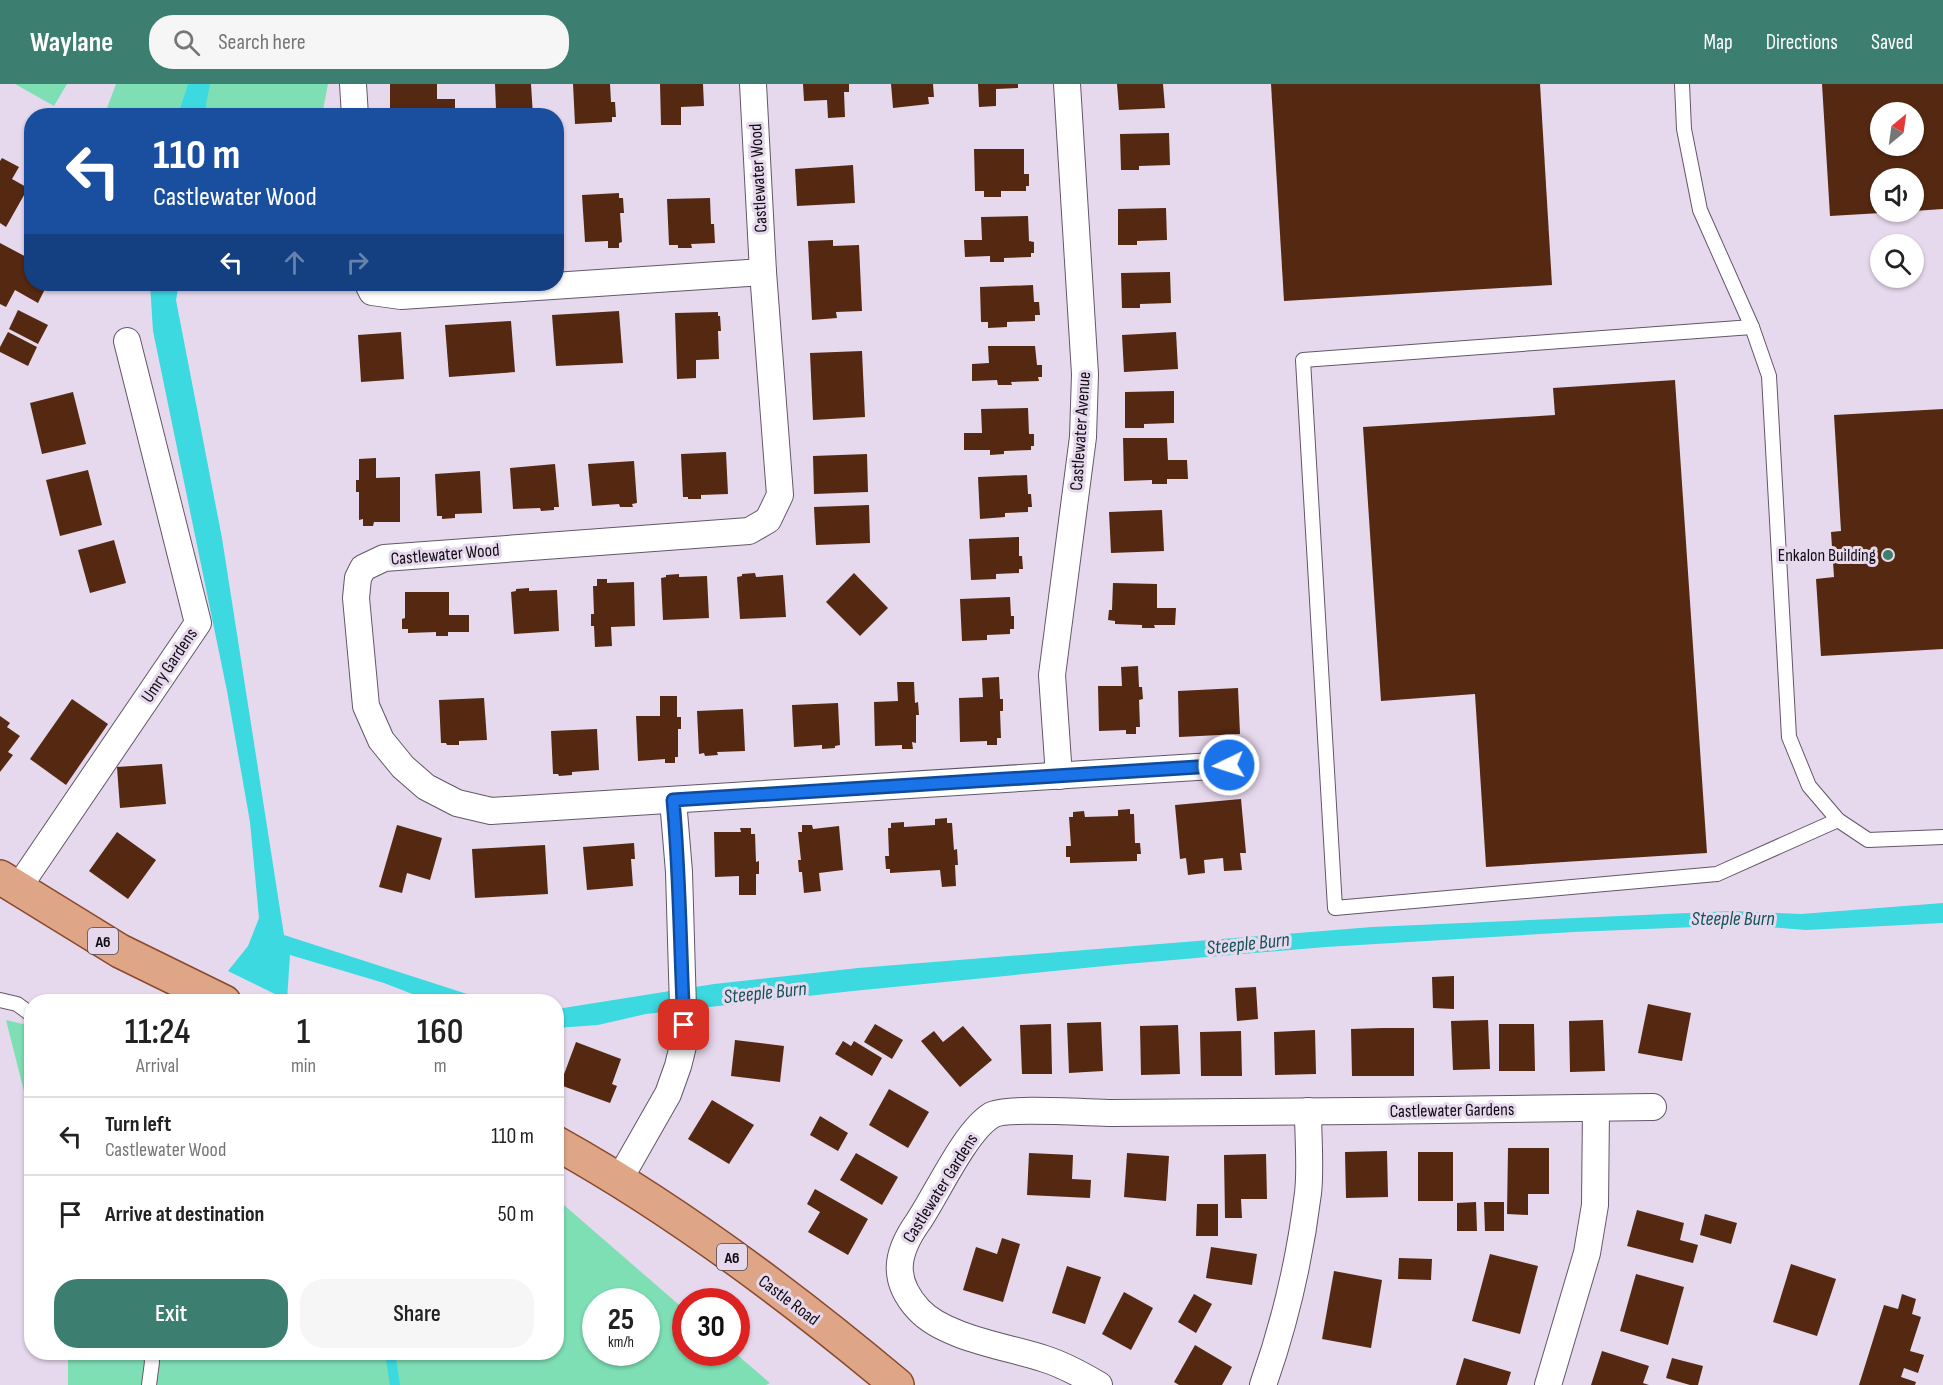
<!DOCTYPE html>
<style>
body{margin:0;font-family:"Sofia Sans Condensed",sans-serif;background:#f6f6f6;color:#222;height:100vh;display:flex;flex-direction:column;font-size:22px;white-space:nowrap}
*{box-sizing:border-box;margin:0}
p{font-size:20px;color:#767676}
.icon{flex:none;width:33px;height:33px;fill:none;stroke:currentColor;stroke-width:2;stroke-linecap:round;stroke-linejoin:round}
.map{position:relative;flex:1;overflow:hidden}
.panel{position:absolute;left:24px;top:910px;width:540px;height:366px;display:flex;flex-direction:column;background:#fff;border-radius:24px;box-shadow:0 2px 4px #0004}
.panel>*{flex:none}
.hud{position:absolute;left:24px;top:24px;width:540px;height:183px;border-radius:24px;box-shadow:0 2px 4px #0004;background:#1a4fa0;color:#fff;overflow:hidden}
.needle{width:39px;rotate:29deg}
.fabs{position:absolute;left:1870px;top:18px;display:grid;gap:12px}
.fabs a{display:grid;place-items:center;width:54px;height:54px;border-radius:50%;background:#fff;box-shadow:0 2px 4px #0004;font-size:30px}
.speed{position:absolute;left:582px;top:1204px;display:flex;gap:12px;font-size:30px;font-weight:700;text-align:center}
.speed>*{display:grid;place-content:center;width:78px;height:78px;border-radius:50%;background:#fff;box-shadow:0 2px 4px #0004;line-height:1}
.speed small{font-size:15px;font-weight:400}
.speed .limit{border:9px solid #d22;background:#fff;color:#111}
.pin{position:absolute;display:grid;place-items:center;width:51px;height:51px;color:#fff;margin:-26px;border-radius:12px;box-shadow:0 3px 9px #0006}
.me{position:absolute;width:66px;margin:-33px;rotate:266deg;stroke-linejoin:round;filter:drop-shadow(0 0 4px #0008)}
.turn{display:flex;align-items:center;gap:21px;height:126px;padding:0 30px;font-size:27px}
.turn .icon{width:78px;height:78px;stroke-width:2.5}
.turn b{display:block;font-size:42px;line-height:51px}
.lanes{display:flex;align-items:center;height:57px;padding:0 30px;background:#0003;justify-content:center;gap:30px;direction:ltr}
.lanes .off{opacity:.35}
.eta{display:flex;justify-content:space-evenly;align-items:center;height:102px;text-align:center}
.eta b{font-size:36px;font-weight:600;line-height:42px}
.primary-button{display:flex;gap:12px;margin-top:auto;padding:12px 30px}
.primary-button a{flex:1;height:69px;border-radius:24px;background:#3c7e6f;color:#fff;font-size:24px;font-weight:600;line-height:69px;text-align:center}
.primary-button a+a{background:#f6f6f6;color:#222}
ul{padding:0;list-style:none}
li{display:flex;align-items:center;gap:18px;height:78px;padding:0 30px;border-top:2px solid #e0e0e0}
li div{flex:1}
li b{display:block;font-size:22px}
li em{font-style:normal}
header{display:flex;align-items:center;gap:36px;box-sizing:border-box;height:84px;padding:0 30px;background:#3c7e6f;color:#fff}
header strong{font-size:28px}
nav{display:flex;gap:33px;margin-inline-start:auto;font-size:21px}
.search{width:420px;height:54px;background:#f6f6f6;display:flex;align-items:center;gap:15px;box-sizing:border-box;padding:0 21px;border-radius:24px;color:#767676;font-size:22px}
.map>svg:first-child{display:block}
.green{fill:#7edfb5;fill-rule:evenodd}
.water{fill:#3dd9e0}
.lines{fill:none;stroke-linecap:round;stroke-linejoin:round}
.stream{stroke:#3dd9e0;stroke-width:10}
.building{fill:#552811;fill-rule:evenodd}
.lane-casing{stroke:#625768;stroke-width:16}
.street-casing{stroke:#625768;stroke-width:28}
.primary-casing{stroke:#89492a;stroke-width:36}
.lane{stroke:#fff;stroke-width:14}
.street{stroke:#fff;stroke-width:26}
.primary{stroke:#dfa587;stroke-width:33}
.route-casing{stroke:#114b97;stroke-width:15}
.route{stroke:#1a73e8;stroke-width:10}
.poi-dot{fill:#3c7e6f;stroke:#e7d9ed;stroke-width:2}
.labels{text-anchor:middle;stroke-width:6;stroke-linejoin:round;paint-order:stroke}
.shield{fill:#e7d9ed;stroke:#514a54;stroke-width:1.5}
.shield-label{font-size:16px;font-weight:bold;fill:#110d13}
.street-label{font-size:18px;fill:#110d13;stroke:#e7d9ed}
.poi-label{font-size:18px;fill:#110d13;stroke:#e7d9ed;text-anchor:end}
.water-label{font-size:20px;font-style:italic;fill:#135356;stroke:#e7d9ed}
</style>
<header>
<strong>Waylane</strong>
<div class="search"><svg class="icon" aria-label="search" viewBox="0 0 24 24"><circle cx="10" cy="10" r="6"/><path d="M15 15l6 6"/></svg>Search here</div>
<nav><a>Map</a><a>Directions</a><a>Saved</a></nav>
</header>
<div class="map">
<svg width="1943" height="1301" viewBox="0 0 1943 1301">
<rect width="100%" height="100%" fill="#e7d9ed"/>
<g class="green">
<polygon points="15,0 67,0 54,22"/>
<polygon points="116,0 328,0 322,31 104,32"/>
<polygon points="6,936 31,942 31,1035"/>
<path d="M557,1115L685,1226L686,1269H735L770,1299L766,1301H68V1269H556ZM596,1218H646V1269H596Z"/>
</g>
<g class="water">
<polygon points="188,0 210,0 204,31 178,31"/>
<polygon points="150,200 179,200 176,216 222,454 284,851 492,918 433,918 384,899 290,871 287,916 228,887 248,862 259,834 250,738 227,607 153,247"/>
<polygon points="1943,819 1943,839 1806,846 1744,841 1574,848 1326,863 1115,881 853,907 646,930 598,941 557,944 557,925 714,900 858,884 1372,843 1733,827 1801,830"/>
</g>
<g class="lines">
<polyline class="stream" points="390,1269 395,1301"/>
</g>
<g class="building">
<polygon points="390,0 437,0 437,15 455,15 455,32 390,32"/>
<polygon points="495,0 531,0 533,32 492,32 492,25 496,25"/>
<polygon points="573,0 610,0 611,18 615,18 616,33 612,33 612,38 575,40"/>
<polygon points="660,0 703,0 704,22 681,23 681,41 661,41"/>
<polygon points="803,0 849,0 849,8 844,8 845,33 828,34 827,16 804,17"/>
<polygon points="891,0 933,0 934,13 928,13 929,20 893,24"/>
<polygon points="978,0 1018,0 1018,4 996,5 996,22 979,23"/>
<polygon points="1117,0 1163,0 1165,24 1119,26"/>
<polygon points="1271,0 1540,0 1552,201 1284,217"/>
<path d="M1822,0H1943V125L1914,127V94H1881V129L1830,132ZM1881,28H1914V62H1881Z"/>
<polygon points="1169,49 1170,81 1139,82 1139,86 1121,86 1120,50"/>
<polygon points="974,65 1024,65 1024,90 1029,90 1029,102 1026,102 1026,107 1001,107 1001,113 984,113 984,107 975,107"/>
<polygon points="2,74 19,83 12,95 28,104 6,143 0,139 0,77"/>
<polygon points="853,81 855,119 797,122 795,85"/>
<polygon points="619,109 619,114 623,114 624,129 620,129 622,158 619,159 619,164 608,164 608,157 585,158 582,111"/>
<polygon points="710,114 711,140 714,140 715,159 691,160 692,164 678,164 678,161 669,161 667,115"/>
<polygon points="1166,124 1167,156 1137,157 1137,161 1118,161 1118,125"/>
<polygon points="1028,132 1029,157 1034,158 1034,169 1031,169 1031,173 1004,174 1004,178 990,178 990,172 965,173 964,156 982,156 981,133"/>
<polygon points="833,156 833,162 859,161 862,227 836,228 837,234 812,236 808,157"/>
<polygon points="0,159 32,176 25,190 32,193 32,200 47,201 38,219 15,206 6,223 0,220"/>
<polygon points="1170,188 1171,219 1140,220 1140,224 1122,224 1121,189"/>
<polygon points="1033,201 1034,218 1039,218 1040,231 1035,231 1035,237 1007,238 1007,243 988,244 988,238 981,238 980,203"/>
<polygon points="18,226 48,241 38,260 9,245"/>
<polygon points="619,227 623,279 556,282 552,231"/>
<polygon points="718,228 718,232 720,232 721,247 718,247 719,275 696,276 696,294 677,295 675,229"/>
<polygon points="511,237 515,288 449,293 445,241"/>
<polygon points="8,248 37,263 28,282 0,268 0,263"/>
<polygon points="401,248 404,295 361,298 358,251"/>
<polygon points="1176,248 1178,285 1124,288 1122,251"/>
<polygon points="988,262 1035,262 1037,281 1042,281 1042,293 1038,293 1039,297 1011,298 1012,301 998,301 997,296 972,297 972,280 989,279"/>
<polygon points="862,267 865,333 813,336 810,269"/>
<polygon points="1675,296 1707,769 1486,783 1475,610 1381,617 1363,343 1555,331 1553,304"/>
<polygon points="1174,307 1174,339 1144,340 1144,344 1125,344 1125,308"/>
<polygon points="73,308 86,360 42,370 30,319"/>
<polygon points="1028,324 1029,350 1034,350 1034,362 1031,362 1031,366 1004,367 1004,370 990,371 990,366 964,366 964,349 982,349 981,325"/>
<polygon points="1943,325 1943,565 1821,572 1816,495 1834,493 1831,448 1841,447 1834,331"/>
<polygon points="1123,354 1167,354 1168,376 1187,376 1188,395 1167,395 1167,400 1152,400 1152,396 1124,397"/>
<polygon points="726,368 728,410 701,411 701,415 688,415 688,413 683,413 681,370"/>
<polygon points="867,370 868,408 814,410 813,372"/>
<polygon points="376,374 376,394 400,393 400,438 374,438 373,442 363,442 363,435 359,436 359,408 356,408 356,396 359,396 359,375"/>
<polygon points="634,377 637,419 632,420 633,423 620,423 619,420 592,422 588,380"/>
<polygon points="555,380 559,423 554,423 554,426 541,427 540,424 513,425 510,384"/>
<polygon points="88,386 102,441 60,452 46,396"/>
<polygon points="480,387 482,429 455,430 455,434 442,435 442,432 437,432 435,390"/>
<polygon points="1027,391 1028,410 1031,410 1032,423 1028,423 1028,428 1005,429 1005,433 980,435 978,393"/>
<polygon points="869,421 870,459 816,461 814,423"/>
<polygon points="1162,426 1164,467 1111,469 1109,428"/>
<polygon points="1019,453 1019,472 1022,472 1023,485 1019,485 1019,489 996,490 996,495 971,496 969,455"/>
<polygon points="114,456 126,499 90,509 78,466"/>
<polygon points="755,489 756,493 783,491 786,533 740,535 737,493 742,492 742,490"/>
<polygon points="854,489 888,524 860,552 826,518"/>
<polygon points="679,490 679,493 707,492 709,534 663,536 661,494 666,493 666,491"/>
<polygon points="597,495 607,495 607,499 634,498 635,542 611,543 612,562 595,563 594,542 591,542 591,530 594,530 593,502 597,502"/>
<polygon points="1113,499 1157,500 1157,524 1176,524 1175,541 1154,541 1155,544 1142,544 1142,541 1115,540 1115,537 1108,536 1109,526 1112,526"/>
<polygon points="529,504 529,507 557,506 559,547 514,550 511,508 516,507 516,505"/>
<polygon points="405,508 449,508 449,531 469,531 469,548 448,548 448,552 436,552 436,548 408,549 408,545 402,545 402,535 405,534"/>
<polygon points="1010,513 1011,532 1014,532 1014,545 1010,545 1010,550 987,551 987,556 962,557 960,515"/>
<polygon points="1138,582 1139,603 1142,603 1143,615 1139,616 1140,643 1136,643 1136,650 1126,650 1126,646 1099,647 1098,602 1122,602 1121,583"/>
<polygon points="999,593 1000,615 1003,615 1003,627 1000,627 1001,654 997,654 997,661 987,661 987,657 960,658 959,614 983,613 982,594"/>
<polygon points="897,598 914,598 915,619 918,618 919,631 916,631 916,659 912,658 913,665 902,665 902,661 875,662 874,618 898,617"/>
<polygon points="1238,604 1240,650 1179,653 1178,607"/>
<polygon points="660,612 677,612 677,633 681,633 681,645 678,645 678,673 675,673 675,679 665,679 665,675 638,677 636,632 660,632"/>
<polygon points="484,614 487,656 459,657 459,661 447,661 446,659 441,659 439,616"/>
<polygon points="72,615 108,640 66,701 30,675"/>
<polygon points="838,619 840,661 835,662 835,664 822,665 822,661 794,663 792,621"/>
<polygon points="743,625 745,667 717,668 718,671 705,672 704,669 699,670 697,627"/>
<polygon points="0,632 10,639 7,643 20,652 8,668 13,671 0,688"/>
<polygon points="597,645 599,686 572,688 572,691 559,692 558,690 553,690 551,647"/>
<polygon points="162,680 166,720 120,724 117,683"/>
<polygon points="1241,715 1246,769 1240,769 1242,786 1224,787 1223,774 1214,775 1204,776 1205,789 1188,791 1186,774 1180,775 1175,721"/>
<polygon points="1130,725 1130,730 1134,730 1135,759 1140,759 1141,770 1137,770 1137,777 1070,779 1070,773 1066,773 1066,762 1071,762 1069,733 1073,733 1073,728 1084,727 1085,733 1118,732 1118,726"/>
<polygon points="947,734 947,739 952,739 954,766 957,765 958,781 955,781 956,802 942,803 940,786 890,789 890,785 886,785 885,772 889,772 888,744 891,744 891,739 904,738 904,743 935,741 935,735"/>
<polygon points="397,741 442,754 430,796 407,789 402,809 379,803"/>
<polygon points="802,741 812,741 813,745 839,742 843,786 819,789 821,807 804,809 802,788 799,788 798,776 801,776 798,748 802,748"/>
<polygon points="740,744 751,744 751,750 755,750 756,778 759,777 759,790 756,790 756,811 739,811 739,792 715,793 714,748 741,748"/>
<polygon points="117,748 156,776 128,815 89,787"/>
<polygon points="634,759 635,775 631,775 633,802 587,806 583,763"/>
<polygon points="545,761 548,810 475,814 472,765"/>
<polygon points="1454,892 1454,925 1433,924 1432,893"/>
<polygon points="1256,903 1258,935 1237,937 1235,904"/>
<polygon points="1648,920 1691,929 1682,977 1638,969"/>
<polygon points="1488,936 1490,985 1453,986 1451,937"/>
<polygon points="1603,936 1605,987 1570,988 1569,937"/>
<polygon points="1101,938 1103,987 1069,989 1067,939"/>
<polygon points="875,940 903,956 892,975 864,958"/>
<polygon points="1051,940 1052,990 1022,990 1020,941"/>
<polygon points="1499,940 1534,940 1535,987 1499,987"/>
<polygon points="1178,941 1180,990 1141,991 1140,942"/>
<polygon points="963,942 992,976 960,1003 921,957 934,947 943,958"/>
<polygon points="1382,944 1414,944 1414,992 1352,992 1351,945"/>
<polygon points="1315,946 1316,990 1275,991 1274,948"/>
<polygon points="1241,947 1242,992 1201,992 1200,948"/>
<polygon points="735,956 784,962 780,998 731,992"/>
<polygon points="843,957 851,962 854,957 882,974 872,992 835,970"/>
<polygon points="576,958 621,975 612,1000 617,1002 610,1019 560,1001"/>
<polygon points="889,1005 929,1028 908,1064 869,1041"/>
<polygon points="712,1016 754,1041 729,1080 688,1055"/>
<polygon points="820,1032 848,1049 838,1067 810,1051"/>
<polygon points="1508,1064 1549,1064 1549,1110 1528,1110 1528,1131 1507,1130"/>
<polygon points="1387,1067 1388,1113 1346,1114 1345,1068"/>
<rect x="1418" y="1068" width="35" height="49"/>
<polygon points="856,1069 898,1093 882,1121 840,1096"/>
<polygon points="1029,1069 1073,1071 1072,1095 1091,1096 1090,1114 1027,1111"/>
<polygon points="1127,1069 1169,1072 1166,1117 1124,1113"/>
<polygon points="1266,1070 1267,1115 1241,1115 1242,1134 1225,1134 1224,1071"/>
<polygon points="815,1105 868,1135 848,1171 808,1148 820,1128 807,1120"/>
<polygon points="1476,1118 1477,1147 1457,1147 1457,1119"/>
<polygon points="1484,1118 1504,1118 1504,1147 1485,1147"/>
<polygon points="1197,1120 1218,1120 1218,1152 1196,1152"/>
<polygon points="1637,1126 1684,1139 1680,1156 1698,1161 1693,1179 1627,1162"/>
<polygon points="1705,1130 1737,1139 1731,1160 1700,1151"/>
<polygon points="1002,1154 1020,1160 1003,1218 963,1206 976,1163 997,1170"/>
<polygon points="1211,1163 1257,1170 1252,1201 1206,1194"/>
<polygon points="1490,1170 1538,1182 1520,1250 1472,1237"/>
<polygon points="1399,1174 1432,1175 1431,1196 1398,1195"/>
<polygon points="1791,1180 1836,1195 1817,1252 1773,1238"/>
<polygon points="1067,1182 1101,1193 1085,1240 1052,1229"/>
<polygon points="1334,1187 1382,1196 1371,1264 1322,1255"/>
<polygon points="1636,1190 1684,1203 1668,1261 1620,1247"/>
<polygon points="1124,1208 1153,1224 1131,1266 1102,1250"/>
<polygon points="1194,1210 1212,1220 1196,1249 1178,1238"/>
<polygon points="1902,1210 1916,1215 1912,1230 1921,1233 1910,1267 1924,1271 1918,1289 1904,1284 1901,1293 1916,1298 1915,1301 1859,1301 1884,1221 1898,1225"/>
<polygon points="1195,1261 1232,1283 1222,1301 1179,1301 1174,1298"/>
<polygon points="1602,1267 1649,1282 1643,1299 1649,1301 1591,1301"/>
<polygon points="1464,1274 1511,1288 1507,1301 1456,1301"/>
<polygon points="1672,1274 1703,1282 1698,1301 1690,1301 1666,1294"/>
</g>
<g class="lines">
<g class="lane-casing">
<g id="lane">
<polyline points="1682,0 1684,45 1700,126 1752,243 1769,292 1789,653 1809,702 1838,736 1868,756 1943,753"/>
<polyline points="1752,243 1303,276 1335,824 1717,790 1838,736"/>
<polyline points="0,916 17,920 32,931"/>
<polyline points="149,1301 152,1278 151,1269"/>
</g>
</g>
<g class="street-casing">
<g id="street">
<polyline points="353,0 355,32"/>
<polyline points="753,0 763,188 780,411 768,436 749,447 384,474 363,484 358,494 356,514 366,622 381,656 403,683 426,703 457,719 491,727 1229,681"/>
<polyline points="368,200 372,208 401,212 763,188"/>
<polyline points="1059,692 1052,591 1083,353 1085,290 1067,0"/>
<polyline points="18,804 198,539 127,257"/>
<polyline points="619,1096 668,1010 678,982 684,958 679,788 673,716"/>
<path d="M1099,1301C1082,1291 1064,1281 1045,1275C1009,1263 945,1254 919,1226C891,1196 896,1169 918,1138C937,1110 965,1047 992,1031C1006,1023 1091,1029 1112,1029C1292,1028 1473,1026 1653,1023"/>
<path d="M1263,1301C1285,1239 1300,1174 1308,1109C1311,1083 1308,1054 1308,1027"/>
<polyline points="1548,1301 1587,1169 1595,1121 1596,1024"/>
</g>
</g>
<g class="primary-casing">
<g id="primary">
<polyline points="0,793 120,867 224,918"/>
<path d="M556,1059C678,1127 791,1212 897,1301"/>
</g>
</g>
<use href="#lane" class="lane"/>
<use href="#street" class="street"/>
<use href="#primary" class="primary"/>
</g>
<g class="lines">
<g class="route-casing">
<path id="route" d="M684,941C680,866 680,791 673,716L1229,681"/>
</g>
<use href="#route" class="route"/>
</g>
<circle class="poi-dot" cx="1888" cy="471" r="6"/>
<g class="labels">
<g class="shield">
<rect x="88" y="844" width="30" height="26" rx="4.5"/>
<rect x="717" y="1160" width="30" height="26" rx="4.5"/>
</g>
<g class="shield-label">
<text x="103" y="863">A6</text>
<text x="732" y="1179">A6</text>
</g>
<g class="street-label">
<text transform="translate(758 94) rotate(-93)" y="6">Castlewater Wood</text>
<text transform="translate(1080 347) rotate(-86)" y="6">Castlewater Avenue</text>
<text transform="translate(445 470) rotate(-5)" y="6">Castlewater Wood</text>
<text transform="translate(169 581) rotate(-56)" y="6">Umry Gardens</text>
<text transform="translate(1452 1026) rotate(-1)" y="6">Castlewater Gardens</text>
<text transform="translate(940 1104) rotate(-58)" y="6">Castlewater Gardens</text>
<text transform="translate(789 1216) rotate(37)" y="6">Castle Road</text>
</g>
<g class="poi-label">
<text x="1876" y="477">Enkalon Building</text>
</g>
<g class="water-label">
<text x="1733" y="841">Steeple Burn</text>
<text transform="translate(1248 859) rotate(-6)" y="7">Steeple Burn</text>
<text transform="translate(765 908) rotate(-6)" y="7">Steeple Burn</text>
</g>
</g>
</svg>
<div class="fabs">
<a><svg class="needle" viewBox="-14 -14 28 28"><path d="M0-13l5 13h-10z" fill="#e53935"/><path d="M0 13l5-13h-10z" fill="#767676"/></svg></a>
<a><svg class="icon" aria-label="sound" viewBox="0 0 24 24"><path d="M4 9h4l5-4v14l-5-4H4zM17 9q2 3 0 6"/></svg></a>
<a><svg class="icon" aria-label="search" viewBox="0 0 24 24"><circle cx="10" cy="10" r="6"/><path d="M15 15l6 6"/></svg></a>
</div>
<div class="speed"><div>25<small>km/h</small></div><div class="limit">30</div></div>
<div class="pin" style="left:684px;top:941px;background:#d93025"><svg class="icon" aria-label="arrive" viewBox="0 0 24 24"><path d="M6 21V4h12l-3 4 3 4H6"/></svg></div>
<svg class="me" style="left:1229px;top:681px" viewBox="-20 -20 40 40"><circle r="17" fill="#1a73e8" stroke="#fff" stroke-width="3"/><path d="M0-11L8 9 0 5-8 9z" fill="#fff"/></svg>
<div class="hud">
<div class="turn"><svg class="icon" aria-label="left" viewBox="0 0 24 24"><path d="M17 20v-9H6M10 6l-5 5 5 5"/></svg><div><b>110 m</b>Castlewater Wood</div></div>
<div class="lanes"><svg class="icon" aria-label="left" viewBox="0 0 24 24"><path d="M17 20v-9H6M10 6l-5 5 5 5"/></svg><svg class="icon off" aria-label="ahead" viewBox="0 0 24 24"><path d="M12 20V5M6 11l6-6 6 6"/></svg><svg class="icon off" aria-label="right" viewBox="0 0 24 24"><path d="M7 20v-9h11M14 6l5 5-5 5"/></svg></div>
</div>
<section class="panel">
<div class="eta">
<div><b>11:24</b><p>Arrival</p></div>
<div><b>1</b><p>min</p></div>
<div><b>160</b><p>m</p></div>
</div>
<ul>
<li><svg class="icon" aria-label="left" viewBox="0 0 24 24"><path d="M17 20v-9H6M10 6l-5 5 5 5"/></svg><div><b>Turn left</b><p>Castlewater Wood</p></div><em>110 m</em></li>
<li><svg class="icon" aria-label="arrive" viewBox="0 0 24 24"><path d="M6 21V4h12l-3 4 3 4H6"/></svg><div><b>Arrive at destination</b></div><em>50 m</em></li>
</ul>
<div class="primary-button"><a>Exit</a><a>Share</a></div>
</section>
</div>
